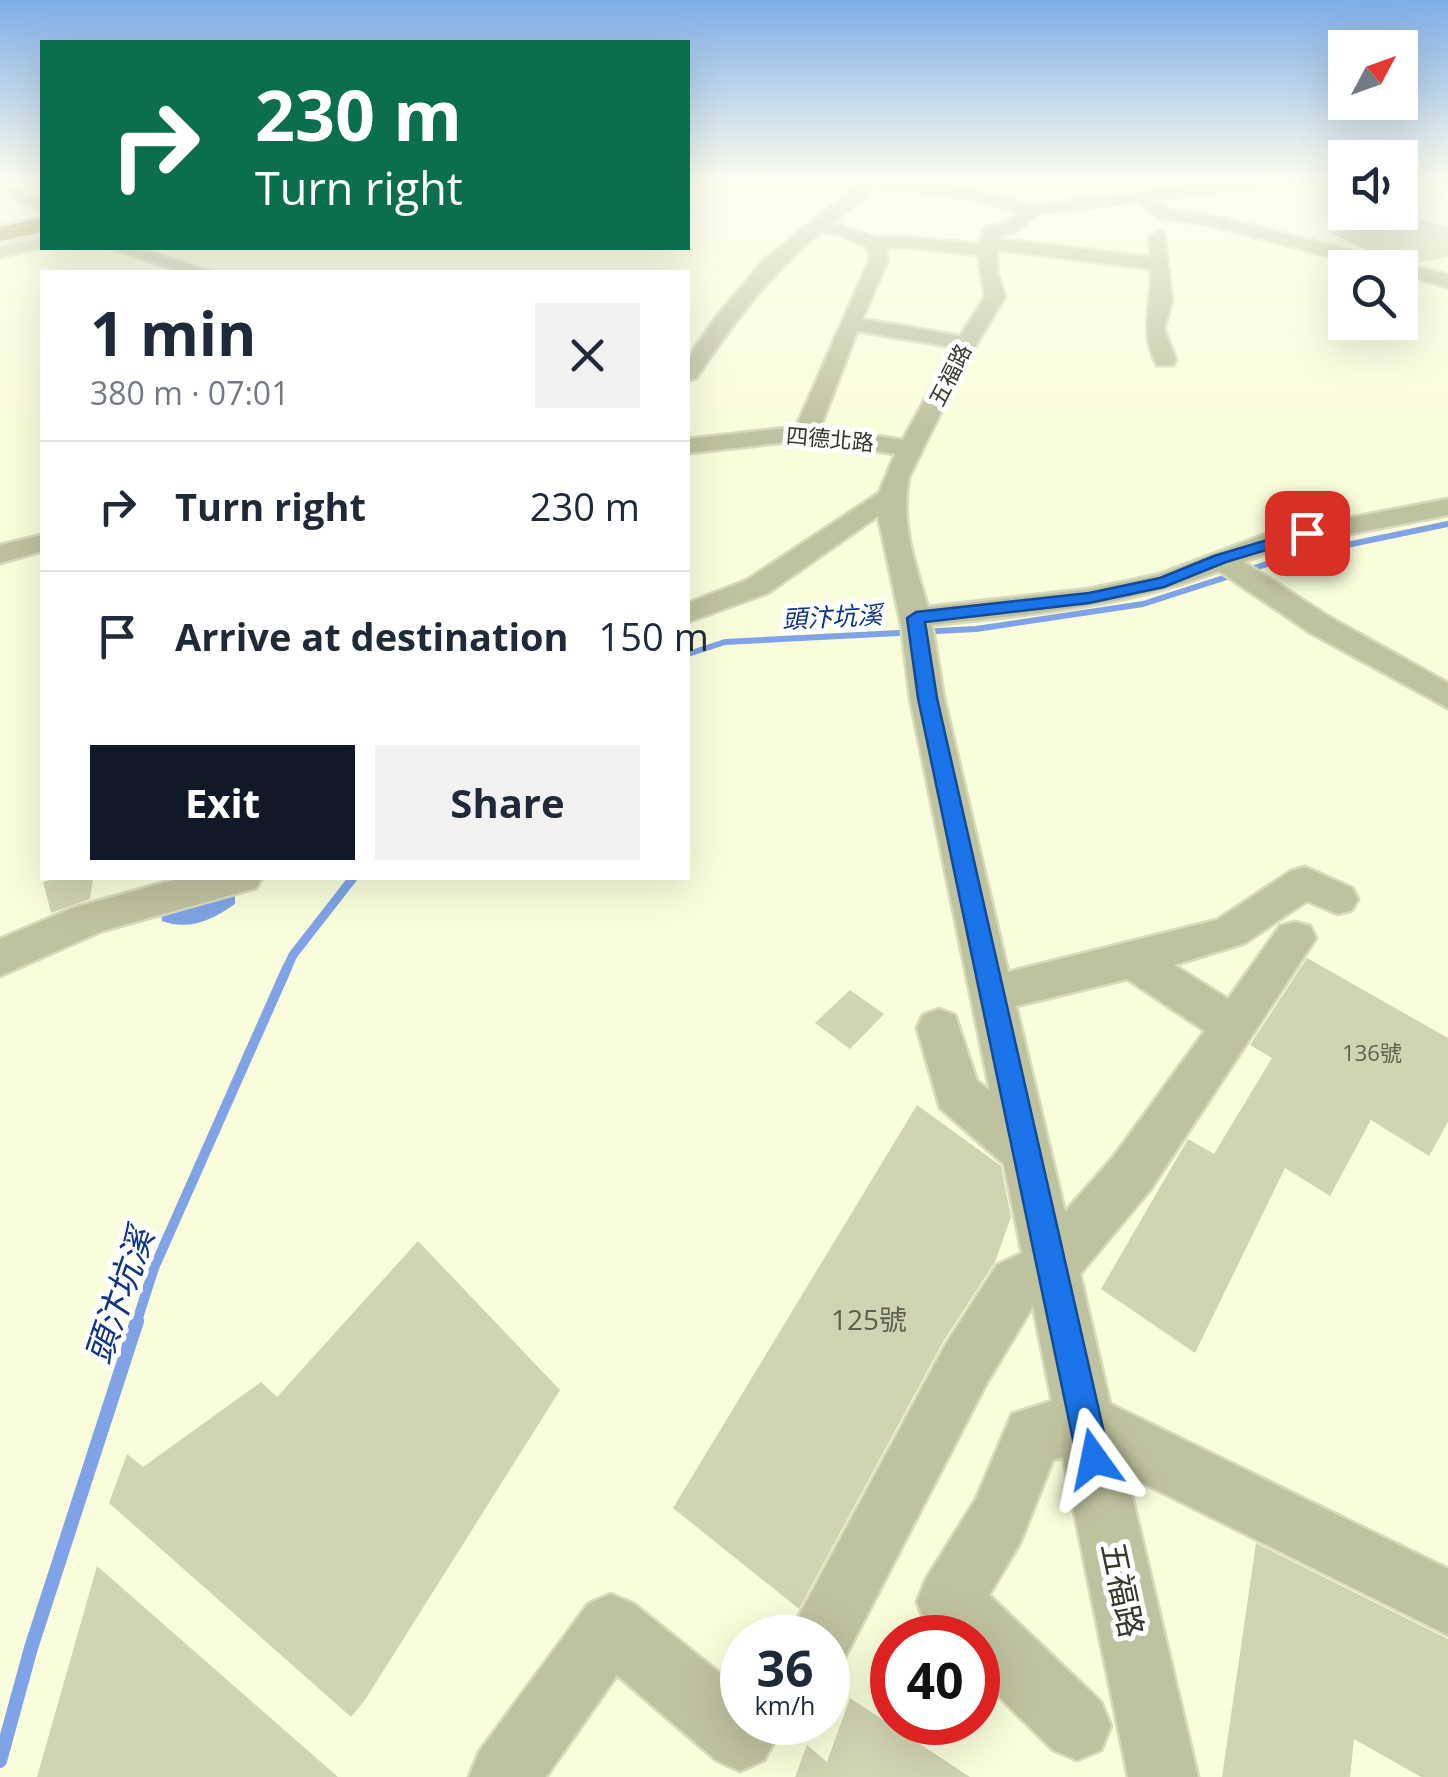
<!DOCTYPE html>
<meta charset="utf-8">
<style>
body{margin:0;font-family:"Open Sans","Noto Sans TC",sans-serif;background:#f2f2f3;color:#1f2937;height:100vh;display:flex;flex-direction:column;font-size:38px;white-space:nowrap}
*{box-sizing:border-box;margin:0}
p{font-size:32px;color:#747a83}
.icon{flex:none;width:55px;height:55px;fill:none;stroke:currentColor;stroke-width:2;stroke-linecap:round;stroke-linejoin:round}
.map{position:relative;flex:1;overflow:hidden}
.drawer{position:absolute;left:40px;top:270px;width:650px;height:610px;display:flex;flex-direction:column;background:#fff;border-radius:0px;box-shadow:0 10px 40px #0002}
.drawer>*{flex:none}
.banner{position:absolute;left:40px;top:40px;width:650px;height:210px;border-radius:0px;box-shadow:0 10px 40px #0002;background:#0b6e4f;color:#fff;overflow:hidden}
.needle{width:65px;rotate:49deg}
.fabs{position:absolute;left:1328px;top:30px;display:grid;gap:20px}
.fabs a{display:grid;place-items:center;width:90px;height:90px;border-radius:0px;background:#fff;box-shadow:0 10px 40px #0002;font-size:50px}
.speed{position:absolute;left:720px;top:1615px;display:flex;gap:20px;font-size:50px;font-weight:700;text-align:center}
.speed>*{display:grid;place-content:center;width:130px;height:130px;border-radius:50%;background:#fff;box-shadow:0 10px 40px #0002;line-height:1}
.speed small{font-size:25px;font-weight:400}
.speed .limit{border:15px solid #d22;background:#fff;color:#111}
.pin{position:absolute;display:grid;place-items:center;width:85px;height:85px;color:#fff;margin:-42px;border-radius:20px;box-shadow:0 5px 15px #0006}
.me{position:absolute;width:110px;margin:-55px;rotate:348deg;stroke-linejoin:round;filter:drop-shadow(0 0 8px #0008)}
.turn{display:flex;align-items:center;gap:35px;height:210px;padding:0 50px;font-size:45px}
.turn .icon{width:130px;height:130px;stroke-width:2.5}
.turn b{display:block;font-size:70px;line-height:85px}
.round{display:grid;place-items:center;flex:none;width:105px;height:105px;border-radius:0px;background:#f2f2f3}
.summary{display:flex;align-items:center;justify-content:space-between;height:170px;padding:0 50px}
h1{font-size:60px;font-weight:700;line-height:75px}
.action{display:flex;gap:20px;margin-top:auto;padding:20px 50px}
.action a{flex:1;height:115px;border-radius:0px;background:#111827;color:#fff;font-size:40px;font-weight:700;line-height:115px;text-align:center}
.action a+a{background:#f2f2f3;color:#1f2937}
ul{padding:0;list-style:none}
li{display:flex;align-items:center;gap:30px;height:130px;padding:0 50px;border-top:2px solid #e0e1e3}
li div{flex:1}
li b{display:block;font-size:38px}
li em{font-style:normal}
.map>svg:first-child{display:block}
.water{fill:#7fa3e6}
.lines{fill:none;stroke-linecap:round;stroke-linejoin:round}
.stream-far3{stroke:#7fa3e6;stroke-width:6}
.stream-far2{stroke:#7fa3e6;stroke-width:9}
.stream-far1{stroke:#7fa3e6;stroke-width:10}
.stream{stroke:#7fa3e6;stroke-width:14}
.building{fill:#d1d4b3}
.minor-casing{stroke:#d7dabb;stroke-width:5}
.major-casing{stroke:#d7dabb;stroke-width:6}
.minor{fill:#bfc29f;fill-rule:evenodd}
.major{fill:#8f924f;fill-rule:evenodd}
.route{fill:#1a73e8;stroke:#114b97;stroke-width:2.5}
.labels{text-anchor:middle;stroke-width:10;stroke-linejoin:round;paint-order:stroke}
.far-street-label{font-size:22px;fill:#37382b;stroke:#fff}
.number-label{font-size:22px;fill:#5e5f4d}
.far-water-label{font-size:25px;font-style:italic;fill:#0f3480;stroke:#fff}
.near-number-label{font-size:28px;fill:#5e5f4d}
.near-street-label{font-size:32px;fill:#37382b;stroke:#fff}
.near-water-label{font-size:35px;font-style:italic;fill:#0f3480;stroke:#fff}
</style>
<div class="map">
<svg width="1448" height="1777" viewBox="0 0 1448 1777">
<rect width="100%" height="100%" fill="#fafddb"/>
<path class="water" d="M235,885V904C212,920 190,931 162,921L161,904Z"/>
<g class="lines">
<polyline class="stream-far3" points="688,654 725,642 976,629 1143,604 1289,557 1448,524"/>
<polyline class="stream-far2" points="286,970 293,955 353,878"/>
<polyline class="stream-far1" points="136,1324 154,1268 287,968"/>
<polyline class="stream" points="0,1761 31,1648 137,1321"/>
</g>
<g class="building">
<polygon points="1421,219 1448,228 1448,257 1415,263 1368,251 1332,233"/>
<polygon points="56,878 93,878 90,899 51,913 43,882"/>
<polygon points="1307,958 1448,1038 1448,1122 1429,1156 1371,1120 1330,1196 1285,1168 1195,1353 1101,1289 1188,1139 1214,1154 1272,1058 1250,1045"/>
<polygon points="850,990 884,1014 850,1049 815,1023"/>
<polygon points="917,1105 1001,1166 1011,1217 995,1262 943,1342 799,1609 673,1508"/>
<polygon points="418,1241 560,1390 365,1700 351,1717 109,1503 127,1454 143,1467 261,1382 277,1397"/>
<polygon points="1256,1543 1448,1639 1448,1777 1421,1777 1354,1739 1350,1777 1222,1777"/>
<polygon points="97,1566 338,1777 37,1777"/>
<polygon points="850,1698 970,1777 795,1777 807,1745 827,1762"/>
</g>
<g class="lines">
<g class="minor-casing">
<g id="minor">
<polygon points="0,181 42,201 42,212 0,190"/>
<path d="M852,181H903L972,189L1032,205L1232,181H1282L1274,186L1154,200L1170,210L1209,215L1448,275V287L1400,274V268H1373L1209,225L1159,218L1137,202L1037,214L1014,233L1000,235L999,239L1150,257L1149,237L1158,232L1164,233L1172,300L1164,329L1176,360L1173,365H1157C1139,332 1152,304 1151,269L997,250V272L1005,297L966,361L909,477C900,523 915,564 928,607L1089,589L1157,575L1266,534L1448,499V515L1283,547L1244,562L1331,618L1448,683V708L1309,632L1219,571C1127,607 1030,614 932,625L944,698L1008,972L1217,920L1291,871L1305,867L1352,888L1358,899L1352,910L1338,914L1307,901L1245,943L1174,965L1228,999L1280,926L1295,922L1310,926L1316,938L1150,1190L1080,1274L1110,1404L1448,1569V1635L1127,1475L1198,1777H1128L1063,1457L1053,1460L1020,1543L989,1595L1101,1702L1111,1726L1101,1750L1077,1760L1053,1750L978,1676V1638H939L926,1625L917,1602L926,1579L976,1499L1012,1414L1052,1401L1033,1306L986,1384L843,1661L828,1668V1638H787L946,1344L997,1265L1022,1253L1004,1164L940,1108L917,1028L923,1015L939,1009L955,1015L977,1081L990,1091L910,698L901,624L878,516L768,593L688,622V603L747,580L879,493L895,454L806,440L688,453V439L796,427L870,259L867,247L840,235L821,232C766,278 736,319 696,378L688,380V358L716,317L764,260L858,185ZM875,187L971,199L1019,212L1003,224L986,227L979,244L906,237L877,238L832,223ZM906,247L978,255L985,297L960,336L862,319L888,259L885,249ZM857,331L953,347L903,440L820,428ZM1127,979L1205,1031L1114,1156L1065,1212L1016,1006Z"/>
<polygon points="42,237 42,247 0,257 0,247"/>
<polygon points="110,248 137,248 211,272 183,272"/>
<polygon points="42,535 42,551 0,563 0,545"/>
<polygon points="181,878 262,878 256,888 102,931 0,976 0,939 73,908"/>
<polygon points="611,1594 634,1604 742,1691 742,1722 785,1722 764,1760 740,1771 716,1760 617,1675 546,1777 469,1777 479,1752 588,1604"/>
</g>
</g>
<g class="major-casing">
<polygon id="major" points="42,218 42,232 0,241 0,227"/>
</g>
<use href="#minor" class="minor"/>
<use href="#major" class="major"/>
</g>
<linearGradient id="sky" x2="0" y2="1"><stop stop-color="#7eade7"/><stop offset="0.42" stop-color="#fdfeef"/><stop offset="1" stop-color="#fdfeef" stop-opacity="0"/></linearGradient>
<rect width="1448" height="430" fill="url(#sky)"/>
<polygon class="route" points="1307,528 1313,530 1313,536 1226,562 1164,587 1089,603 925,622 937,698 1110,1459 1105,1471 1094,1476 1082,1471 1077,1459 918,698 907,618 916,612 1089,593 1160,578 1214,556"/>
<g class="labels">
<g class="far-street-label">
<text transform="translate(950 375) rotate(-63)" y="8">五福路</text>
<text transform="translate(830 439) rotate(5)" y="8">四德北路</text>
</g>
<g class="number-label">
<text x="1372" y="1061">136號</text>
</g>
<g class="far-water-label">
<text transform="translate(832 617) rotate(-3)" y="9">頭汴坑溪</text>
</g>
<g class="near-number-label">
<text x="869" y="1330">125號</text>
</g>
<g class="near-street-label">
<text transform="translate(1122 1590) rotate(78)" y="11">五福路</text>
</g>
<g class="near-water-label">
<text transform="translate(120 1296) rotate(-71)" y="12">頭汴坑溪</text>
</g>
</g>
</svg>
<div class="fabs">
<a><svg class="needle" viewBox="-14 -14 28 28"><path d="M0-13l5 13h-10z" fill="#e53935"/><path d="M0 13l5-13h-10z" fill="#747a83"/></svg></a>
<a><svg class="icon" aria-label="sound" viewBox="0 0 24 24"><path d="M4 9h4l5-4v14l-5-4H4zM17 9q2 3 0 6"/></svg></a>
<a><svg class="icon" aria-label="search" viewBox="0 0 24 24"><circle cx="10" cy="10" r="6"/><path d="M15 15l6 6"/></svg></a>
</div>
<div class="speed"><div>36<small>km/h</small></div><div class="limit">40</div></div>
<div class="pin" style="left:1307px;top:533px;background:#d93025"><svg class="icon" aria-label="arrive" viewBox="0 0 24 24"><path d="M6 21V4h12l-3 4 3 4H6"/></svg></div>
<svg class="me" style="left:1094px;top:1459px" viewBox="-20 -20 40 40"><path d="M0-17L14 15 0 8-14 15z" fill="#1a73e8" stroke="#fff" stroke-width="4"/></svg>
<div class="banner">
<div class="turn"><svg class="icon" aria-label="right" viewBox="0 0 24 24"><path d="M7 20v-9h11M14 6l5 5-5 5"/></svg><div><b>230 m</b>Turn right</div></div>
</div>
<section class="drawer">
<div class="summary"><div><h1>1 min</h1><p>380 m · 07:01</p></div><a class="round"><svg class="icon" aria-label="close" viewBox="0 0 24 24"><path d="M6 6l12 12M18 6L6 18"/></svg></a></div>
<ul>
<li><svg class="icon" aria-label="right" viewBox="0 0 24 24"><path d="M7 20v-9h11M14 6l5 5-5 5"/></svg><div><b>Turn right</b></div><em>230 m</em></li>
<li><svg class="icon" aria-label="arrive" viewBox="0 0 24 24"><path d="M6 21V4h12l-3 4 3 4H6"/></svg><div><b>Arrive at destination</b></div><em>150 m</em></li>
</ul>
<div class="action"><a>Exit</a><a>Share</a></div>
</section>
</div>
